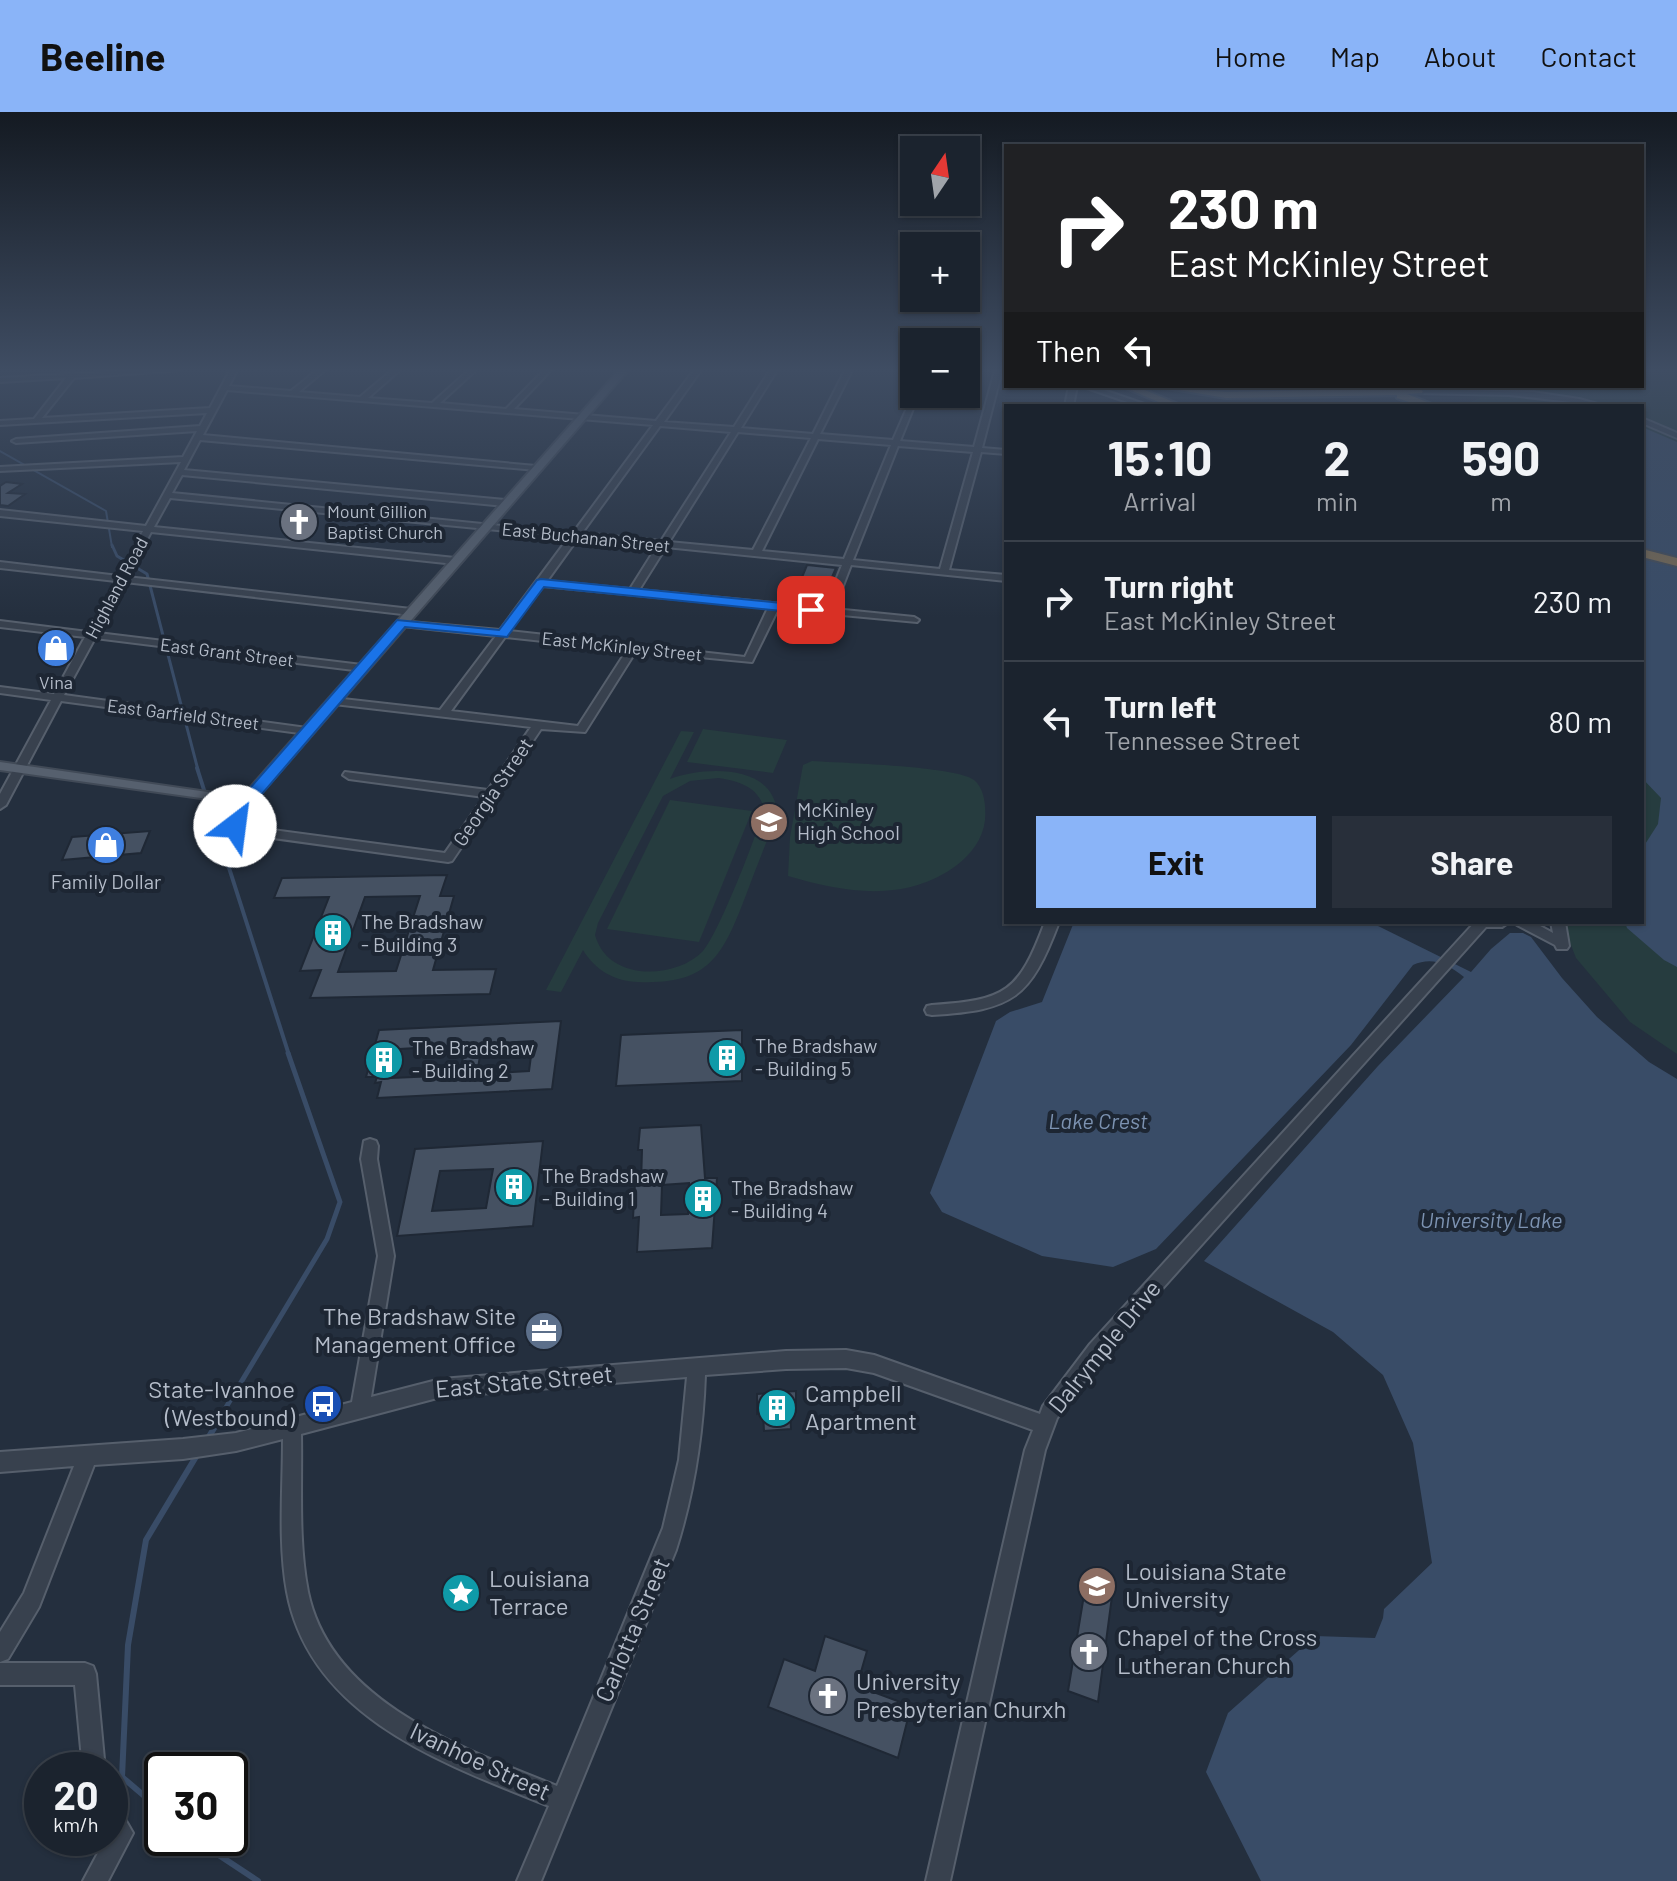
<!DOCTYPE html>
<meta charset="utf-8">
<style>
body{margin:0;font-family:Barlow,sans-serif;background:#282f3a;color:#f1f3f6;height:100vh;display:flex;flex-direction:column;font-size:30px;white-space:nowrap}
*{box-sizing:border-box;margin:0}
p{font-size:26px;color:#a0a4aa}
.icon{flex:none;width:44px;height:44px;fill:none;stroke:currentColor;stroke-width:2;stroke-linecap:round;stroke-linejoin:round}
.map{position:relative;flex:1;overflow:hidden}
.side{position:absolute;left:1004px;top:292px;width:640px;height:520px;display:flex;flex-direction:column;background:#1b232e;border-radius:0px;box-shadow:0 2px 6px #0004,0 0 0 2px #39404a}
.side>*{flex:none}
.top-card{position:absolute;left:1004px;top:32px;width:640px;height:244px;border-radius:0px;box-shadow:0 2px 6px #0004,0 0 0 2px #39404a;background:#202124;color:#fff;overflow:hidden}
.needle{width:52px;rotate:13deg}
.buttons{position:absolute;left:900px;top:24px;display:grid;gap:16px}
.buttons a{display:grid;place-items:center;width:80px;height:80px;border-radius:0px;background:#1b232e;box-shadow:0 2px 6px #0004,0 0 0 2px #39404a;font-size:40px}
.speed{position:absolute;left:24px;top:1640px;display:flex;gap:16px;font-size:40px;font-weight:700;text-align:center}
.speed>*{display:grid;place-content:center;width:104px;height:104px;border-radius:50%;background:#1b232e;box-shadow:0 2px 6px #0004,0 0 0 2px #39404a;line-height:1}
.speed small{font-size:20px;font-weight:400}
.speed .limit{border:4px solid #111;border-radius:12px;background:#fff;color:#111}
.pin{position:absolute;display:grid;place-items:center;width:68px;height:68px;color:#fff;margin:-34px;border-radius:16px;box-shadow:0 4px 12px #0006}
.me{position:absolute;width:88px;margin:-44px;rotate:30deg;stroke-linejoin:round;filter:drop-shadow(0 0 6px #0008)}
.turn{display:flex;align-items:center;gap:28px;height:168px;padding:0 32px;font-size:36px}
.turn .icon{width:104px;height:104px;stroke-width:2.5}
.turn b{display:block;font-size:56px;line-height:68px}
.then{display:flex;align-items:center;height:76px;padding:0 32px;background:#0003;gap:16px;font-size:30px}
.eta{display:flex;justify-content:space-evenly;align-items:center;height:136px;text-align:center}
.eta b{font-size:48px;font-weight:700;line-height:56px}
.button{display:flex;gap:16px;margin-top:auto;padding:16px 32px}
.button a{flex:1;height:92px;border-radius:0px;background:#8ab4f8;color:#111;font-size:32px;font-weight:700;line-height:92px;text-align:center}
.button a+a{background:#282f3a;color:#f1f3f6}
ul{padding:0;list-style:none}
li{display:flex;align-items:center;gap:24px;height:120px;padding:0 32px;border-top:2px solid #39404a}
li div{flex:1}
li b{display:block;font-size:30px}
li em{font-style:normal}
header{display:flex;align-items:center;gap:48px;box-sizing:border-box;height:112px;padding:0 40px;background:#8ab4f8;color:#111}
header strong{font-size:38px}
nav{display:flex;gap:44px;margin-inline-start:auto;font-size:28px}
.map>svg:first-child{display:block}
.green{fill:#263c3f;fill-rule:evenodd}
.water{fill:#394c67}
.lines{fill:none;stroke-linecap:round;stroke-linejoin:round}
.stream-far4{stroke:#394c67;stroke-width:2}
.stream-far3{stroke:#394c67;stroke-width:3}
.stream-far2{stroke:#394c67;stroke-width:4}
.stream-far1{stroke:#394c67;stroke-width:5}
.stream{stroke:#394c67;stroke-width:6}
.building{fill:#455162;stroke:#1f2835;stroke-width:2;fill-rule:evenodd}
.minor-casing{stroke:#565f6c;stroke-width:4}
.major-casing{stroke:#414a57;stroke-width:4}
.highway-casing{stroke:#434c59;stroke-width:4}
.minor{fill:#38414e;fill-rule:evenodd}
.major{fill:#56606e;fill-rule:evenodd}
.highway{fill:#746855;fill-rule:evenodd}
.route{fill:#1a73e8;stroke:#114b97;stroke-width:2}
.labels{text-anchor:middle;stroke-width:8;stroke-linejoin:round;paint-order:stroke}
.far-poi-label{font-size:18px;fill:#b4bcc9;stroke:#1d2633;text-anchor:start}
.far-street-label{font-size:18px;fill:#b4bcc9;stroke:#1d2633}
.street-label{font-size:20px;fill:#b4bcc9;stroke:#1d2633}
.poi-label{font-size:20px;fill:#b4bcc9;stroke:#1d2633;text-anchor:start}
.water-label{font-size:22px;font-style:italic;fill:#7c92b1;stroke:#1d2633}
.near-poi-label{font-size:24px;fill:#b4bcc9;stroke:#1d2633;text-anchor:start}
.near-street-label{font-size:24px;fill:#b4bcc9;stroke:#1d2633}
</style>
<header>
<strong>Beeline</strong>
<nav><a>Home</a><a>Map</a><a>About</a><a>Contact</a></nav>
</header>
<div class="map">
<svg width="1677" height="1769" viewBox="0 0 1677 1769">
<rect width="100%" height="100%" fill="#242f3e"/>
<g class="green">
<polygon points="1642,258 1677,258 1677,942 1630,910 1576,846 1562,810 1642,810 1642,294 1460,294 1480,286 1469,277 1453,275 1231,279 1233,274 1642,274"/>
<polygon points="703,617 787,628 773,661 687,650"/>
<path d="M681,619L694,620L670,667C704,654 776,651 777,703C767,729 756,756 746,783C723,843 710,873 638,870C614,869 595,858 583,838L561,880L546,878ZM718,666C739,669 758,675 764,696C758,721 718,823 703,839C687,856 657,863 634,858C614,853 601,843 595,823L598,811L663,684L690,669Z"/>
<path d="M812,649C841,651 956,654 974,668C985,677 986,695 985,708C983,727 971,742 957,753C906,791 846,781 788,764L790,725L803,653Z"/>
<polygon points="670,688 752,699 699,830 607,817"/>
</g>
<g class="water">
<polygon points="1642,315 1677,330 1677,855 1664,848 1627,816 1625,810 1642,810 1642,737 1658,712 1661,686 1642,666"/>
<path d="M1074,810H1370L1471,860L1491,837L1510,821H1523L1531,825L1562,866L1597,905L1649,950L1677,967V1769H1261L1206,1660L1228,1601L1315,1524L1375,1526L1383,1506L1384,1497L1432,1451L1413,1331L1383,1263L1333,1220L1204,1149L1378,954L1464,865C1448,852 1432,844 1413,853L1351,933L1156,1137L1113,1155L1042,1144L942,1100L930,1081L996,909L1010,900L1042,890Z"/>
</g>
<g class="lines">
<polyline class="stream-far4" points="0,339 106,399 112,435"/>
<polyline class="stream-far3" points="112,433 117,444 147,462 198,658"/>
<polyline class="stream-far2" points="197,656 289,943"/>
<polyline class="stream-far1" points="219,1307 327,1127 340,1090 288,941"/>
<g class="stream">
<polyline points="208,1326 221,1305"/>
<polyline points="162,1699 122,1665 128,1533 146,1428 197,1343"/>
<polyline points="193,1726 258,1769"/>
</g>
</g>
<g class="building">
<polygon points="6,370 22,372 8,381 25,382 8,394 0,393 0,374"/>
<polygon points="807,453 836,456 829,472 813,471 810,476 798,475"/>
<polygon points="150,719 141,741 62,748 72,725"/>
<path d="M447,763L440,784H454L433,858L496,857L490,882L310,886L321,858L300,859L329,785L274,786L282,766ZM420,784L396,859L338,860L365,785Z"/>
<path d="M561,909L552,977L377,986L381,970L375,971L377,965H366L379,918ZM533,929L529,959L477,962L482,932ZM465,933L460,963L392,966L400,937Z"/>
<polygon points="742,918 742,969 616,974 621,923"/>
<path d="M701,1013L705,1066H717L712,1136L637,1140L639,1105L633,1106L635,1071H641L642,1038H638L640,1016ZM689,1071L688,1102L661,1103L662,1073Z"/>
<path d="M543,1029L533,1114L397,1124L415,1037ZM493,1057L486,1096L432,1099L440,1059Z"/>
<polygon points="557,1206 555,1232 530,1233 533,1207"/>
<polygon points="796,1279 796,1300 790,1300 791,1317 764,1319 763,1301 757,1302 757,1282"/>
<polygon points="1086,1471 1113,1477 1098,1590 1068,1579"/>
<polygon points="825,1524 867,1539 857,1574 911,1594 898,1646 768,1595 784,1547 815,1559"/>
</g>
<g class="lines">
<g class="minor-casing">
<g id="minor">
<path d="M136,258H182L74,266L42,306L210,296L230,258H237L229,274L291,279L317,258H325L299,280L360,285L392,258H400L368,286L432,291L469,258H476L440,291L506,297L544,258H551L514,297L656,309L694,258H701L664,310L734,315L770,258H777L741,316L813,322L845,258H852L820,322L893,328L914,280V282H919L900,329L974,335L995,258H1002L982,336L1006,338V342L981,340L949,458L1006,463V469L851,453L834,497L914,505L919,508L917,510L778,497L752,550L636,539L585,620L541,617L452,749L448,750L244,722L249,736L243,740L237,736C230,718 226,697 246,686L252,690L245,702L243,714L445,741L484,685L349,667L343,663L345,660L488,678L531,615L334,592L329,589L334,586L440,598L496,524L402,514L397,511L399,509L500,518L569,425L170,386L154,415L455,446L460,449L455,452L151,420L127,465L411,497L416,500L411,503L125,470L98,521L362,553L367,556L362,559L95,526L64,583L307,616L313,619L307,622L61,589L6,693L0,697V682L51,588L0,581V575L54,582L85,525L0,515V509L88,520L116,469L0,456V450L119,464L143,419L0,404V398L146,414L181,350L0,359V355L183,345L197,319L16,331L12,329L16,327L200,314L207,301L0,313V309L34,307L66,266L0,270V266L69,262L73,260L76,262ZM227,278L653,313L573,421L172,381L182,363L505,394L509,391L505,388L184,358L200,328L536,358L540,356L536,354L203,323ZM660,314L731,320L661,429L582,421ZM738,320L811,326L753,438L669,430ZM818,327L891,333L844,447L762,439ZM898,334L973,340L940,457L853,448ZM578,426L657,434L630,477L547,469ZM666,435L842,453L825,496L639,478ZM543,474L768,496L745,545L509,519ZM505,525L627,538L578,614L451,599Z"/>
<polygon points="1069,274 1077,274 1073,294 1065,294"/>
<polygon points="1081,274 1092,274 1150,294 1139,294"/>
<polygon points="1418,277 1533,280 1579,287 1605,294 1510,283 1415,281 1415,277"/>
<polygon points="1642,306 1677,321 1677,326 1642,311"/>
<path d="M1045,810H1059C1030,887 1013,898 932,903L927,902L925,898L927,894L932,893C1006,888 1019,880 1045,810Z"/>
<path d="M1475,810H1509L1502,815H1486L1102,1244L1057,1306L1045,1338L950,1769H926L1025,1338L1033,1318L874,1261L846,1256L786,1257L705,1263C703,1323 694,1381 676,1438L541,1769H517L549,1694C444,1652 310,1605 287,1480C278,1430 283,1377 283,1327L236,1339L183,1347L94,1353L39,1495L8,1547L0,1550V1520L24,1481L74,1354L0,1360V1340L183,1327L236,1321L352,1290L378,1144L361,1047L364,1029L370,1027L376,1029L378,1034L377,1047L394,1144L371,1285L441,1267L786,1239L846,1238L874,1243L1040,1302L1043,1294L1090,1232ZM687,1265L679,1348L663,1416L557,1674C464,1637 331,1591 308,1480C298,1429 302,1374 301,1322L441,1285Z"/>
<polygon points="1515,810 1533,810 1553,821 1551,810 1565,810 1569,834 1567,837 1557,837 1555,833 1517,813"/>
<polygon points="0,1551 85,1551 93,1554 96,1562 105,1658 83,1658 75,1573 0,1573"/>
<polygon points="110,1691 118,1695 133,1721 108,1769 83,1769 106,1726 110,1726"/>
</g>
</g>
<g class="major-casing">
<polygon id="major" points="619,258 628,258 251,693 0,658 0,650 242,685"/>
</g>
<g class="highway-casing">
<g id="highway">
<polygon points="1121,274 1135,274 1183,294 1168,294"/>
<polygon points="1155,274 1226,280 1418,276 1423,279 1422,281 1407,282 1437,294 1421,294 1397,286 1397,283 1226,286"/>
<polygon points="1642,437 1677,446 1677,454 1642,445"/>
</g>
</g>
<use href="#minor" class="minor"/>
<use href="#major" class="major"/>
<use href="#highway" class="highway"/>
</g>
<linearGradient id="sky" x2="0" y2="1"><stop stop-color="#141a22"/><stop offset="0.51" stop-color="#3f4d63"/><stop offset="1" stop-color="#3f4d63" stop-opacity="0"/></linearGradient>
<rect width="1677" height="506" fill="url(#sky)"/>
<polygon class="route" points="541,467 811,494 817,498 811,502 544,475 507,525 405,515 244,703 241,717 230,717 228,714 230,699 397,508 499,518 537,468"/>
<defs>
<g id="church-disc" transform="scale(2)"><circle r="9.5" fill="#6b7280" stroke="#1d2633"/><path d="M-1.2-6h2.4v3.5h3.3v2.4h-3.3V6h-2.4V-.1h-3.3v-2.4h3.3Z" fill="#fff"/></g>
<g id="shop-disc" transform="scale(2)"><circle r="9.5" fill="#3f7fe0" stroke="#1d2633"/><path d="M-5-2.5h2.3a2.7 3.5 0 0 1 5.4 0H5L5.5 6h-11ZM-1.5-2.5h3a1.5 2.3 0 0 0-3 0Z" fill="#fff"/></g>
<g id="school-disc" transform="scale(2)"><circle r="9.5" fill="#8d6e63" stroke="#1d2633"/><path d="M0-5L7-2L0 1L-7-2ZM-4 1L0 2.5L4 1V4Q0 6-4 4Z" fill="#fff"/></g>
<g id="building-disc" transform="scale(2)"><circle r="9.5" fill="#0f9aa8" stroke="#1d2633"/><path d="M-4-6H4V6H1V3H-1V6H-4ZM-2.5-4.3h1.7v1.8h-1.7ZM.8-4.3h1.7v1.8H.8ZM-2.5-1h1.7V.8h-1.7ZM.8-1h1.7V.8H.8Z" fill="#fff"/></g>
<g id="office-disc" transform="scale(2)"><circle r="9.5" fill="#5c6f8a" stroke="#1d2633"/><path d="M-6-3h4V-5.5h4V-3h4V5H-6ZM-1-4.5V-3h2v-1.5ZM-6 0V1H6V0Z" fill="#fff"/></g>
<g id="bus-disc" transform="scale(2)"><circle r="9.5" fill="#1a4fb4" stroke="#1d2633"/><path d="M-5-6H5V4H4V6H2V4H-2V6H-4V4H-5ZM-3.5-4V0h7V-4ZM-3.5 1.2v1.5H-2V1.2ZM2 1.2v1.5H3.5V1.2Z" fill="#fff"/></g>
<g id="university-disc" transform="scale(2)"><circle r="9.5" fill="#8d6e63" stroke="#1d2633"/><path d="M0-5L7-2L0 1L-7-2ZM-4 1L0 2.5L4 1V4Q0 6-4 4Z" fill="#fff"/></g>
<g id="sight-disc" transform="scale(2)"><circle r="9.5" fill="#0f9aa8" stroke="#1d2633"/><path d="M0-6L1.8-2.2L6-1.7L2.9 1.2L3.7 5.4L0 3.3L-3.7 5.4L-2.9 1.2L-6-1.7L-1.8-2.2Z" fill="#fff"/></g>
</defs>
<g fill-rule="evenodd">
<use href="#church-disc" x="299" y="410"/>
<use href="#shop-disc" x="56" y="536"/>
<use href="#school-disc" x="769" y="710"/>
<use href="#shop-disc" x="106" y="733"/>
<use href="#building-disc" x="333" y="821"/>
<use href="#building-disc" x="727" y="946"/>
<use href="#building-disc" x="384" y="948"/>
<use href="#building-disc" x="514" y="1075"/>
<use href="#building-disc" x="703" y="1087"/>
<use href="#office-disc" x="544" y="1219"/>
<use href="#bus-disc" x="323" y="1292"/>
<use href="#building-disc" x="777" y="1296"/>
<use href="#university-disc" x="1097" y="1474"/>
<use href="#sight-disc" x="461" y="1481"/>
<use href="#church-disc" x="1089" y="1540"/>
<use href="#church-disc" x="828" y="1584"/>
</g>
<g class="labels">
<g class="far-poi-label">
<text x="327" y="406">Mount Gillion<tspan x="327" dy="21">Baptist Church</tspan></text>
<text x="56" y="577" text-anchor="middle">Vina</text>
</g>
<g class="far-street-label">
<text transform="translate(586 426) rotate(6)" y="6">East Buchanan Street</text>
<text transform="translate(117 476) rotate(-62)" y="6">Highland Road</text>
<text transform="translate(622 535) rotate(6)" y="6">East McKinley Street</text>
<text transform="translate(227 541) rotate(7)" y="6">East Grant Street</text>
<text transform="translate(183 603) rotate(7)" y="6">East Garfield Street</text>
</g>
<g class="street-label">
<text transform="translate(493 680) rotate(-56)" y="7">Georgia Street</text>
</g>
<g class="poi-label">
<text x="797" y="705">McKinley<tspan x="797" dy="23">High School</tspan></text>
<text x="106" y="777" text-anchor="middle">Family Dollar</text>
<text x="361" y="817">The Bradshaw<tspan x="361" dy="23">- Building 3</tspan></text>
<text x="755" y="941">The Bradshaw<tspan x="755" dy="23">- Building 5</tspan></text>
<text x="412" y="943">The Bradshaw<tspan x="412" dy="23">- Building 2</tspan></text>
<text x="542" y="1071">The Bradshaw<tspan x="542" dy="23">- Building 1</tspan></text>
<text x="731" y="1083">The Bradshaw<tspan x="731" dy="23">- Building 4</tspan></text>
</g>
<g class="water-label">
<text x="1098" y="1017">Lake Crest</text>
<text x="1491" y="1116">University Lake</text>
</g>
<g class="near-poi-label">
<text x="516" y="1213" text-anchor="end">The Bradshaw Site<tspan x="516" dy="28">Management Office</tspan></text>
<text x="295" y="1286" text-anchor="end">State-Ivanhoe<tspan x="295" dy="28">(Westbound)</tspan></text>
<text x="805" y="1290">Campbell<tspan x="805" dy="28">Apartment</tspan></text>
<text x="1125" y="1468">Louisiana State<tspan x="1125" dy="28">University</tspan></text>
<text x="489" y="1475">Louisiana<tspan x="489" dy="28">Terrace</tspan></text>
<text x="1117" y="1534">Chapel of the Cross<tspan x="1117" dy="28">Lutheran Church</tspan></text>
<text x="856" y="1578">University<tspan x="856" dy="28">Presbyterian Churxh</tspan></text>
</g>
<g class="near-street-label">
<text transform="translate(1105 1235) rotate(-51)" y="8">Dalrymple Drive</text>
<text transform="translate(524 1270) rotate(-5)" y="8">East State Street</text>
<text transform="translate(633 1518) rotate(-67)" y="8">Carlotta Street</text>
<text transform="translate(480 1650) rotate(25)" y="8">Ivanhoe Street</text>
</g>
</g>
</svg>
<div class="buttons">
<a><svg class="needle" viewBox="-14 -14 28 28"><path d="M0-13l5 13h-10z" fill="#e53935"/><path d="M0 13l5-13h-10z" fill="#a0a4aa"/></svg></a>
<a>+</a>
<a>−</a>
</div>
<div class="speed"><div>20<small>km/h</small></div><div class="limit">30</div></div>
<div class="pin" style="left:811px;top:498px;background:#d93025"><svg class="icon" aria-label="arrive" viewBox="0 0 24 24"><path d="M6 21V4h12l-3 4 3 4H6"/></svg></div>
<svg class="me" style="left:235px;top:714px" viewBox="-20 -20 40 40"><circle r="19" fill="#fff"/><path d="M0-13L10 11 0 6-10 11z" fill="#1a73e8"/></svg>
<div class="top-card">
<div class="turn"><svg class="icon" aria-label="right" viewBox="0 0 24 24"><path d="M7 20v-9h11M14 6l5 5-5 5"/></svg><div><b>230 m</b>East McKinley Street</div></div>
<div class="then">Then<svg class="icon" aria-label="left" viewBox="0 0 24 24"><path d="M17 20v-9H6M10 6l-5 5 5 5"/></svg></div>
</div>
<section class="side">
<div class="eta">
<div><b>15:10</b><p>Arrival</p></div>
<div><b>2</b><p>min</p></div>
<div><b>590</b><p>m</p></div>
</div>
<ul>
<li><svg class="icon" aria-label="right" viewBox="0 0 24 24"><path d="M7 20v-9h11M14 6l5 5-5 5"/></svg><div><b>Turn right</b><p>East McKinley Street</p></div><em>230 m</em></li>
<li><svg class="icon" aria-label="left" viewBox="0 0 24 24"><path d="M17 20v-9H6M10 6l-5 5 5 5"/></svg><div><b>Turn left</b><p>Tennessee Street</p></div><em>80 m</em></li>
</ul>
<div class="button"><a>Exit</a><a>Share</a></div>
</section>
</div>
